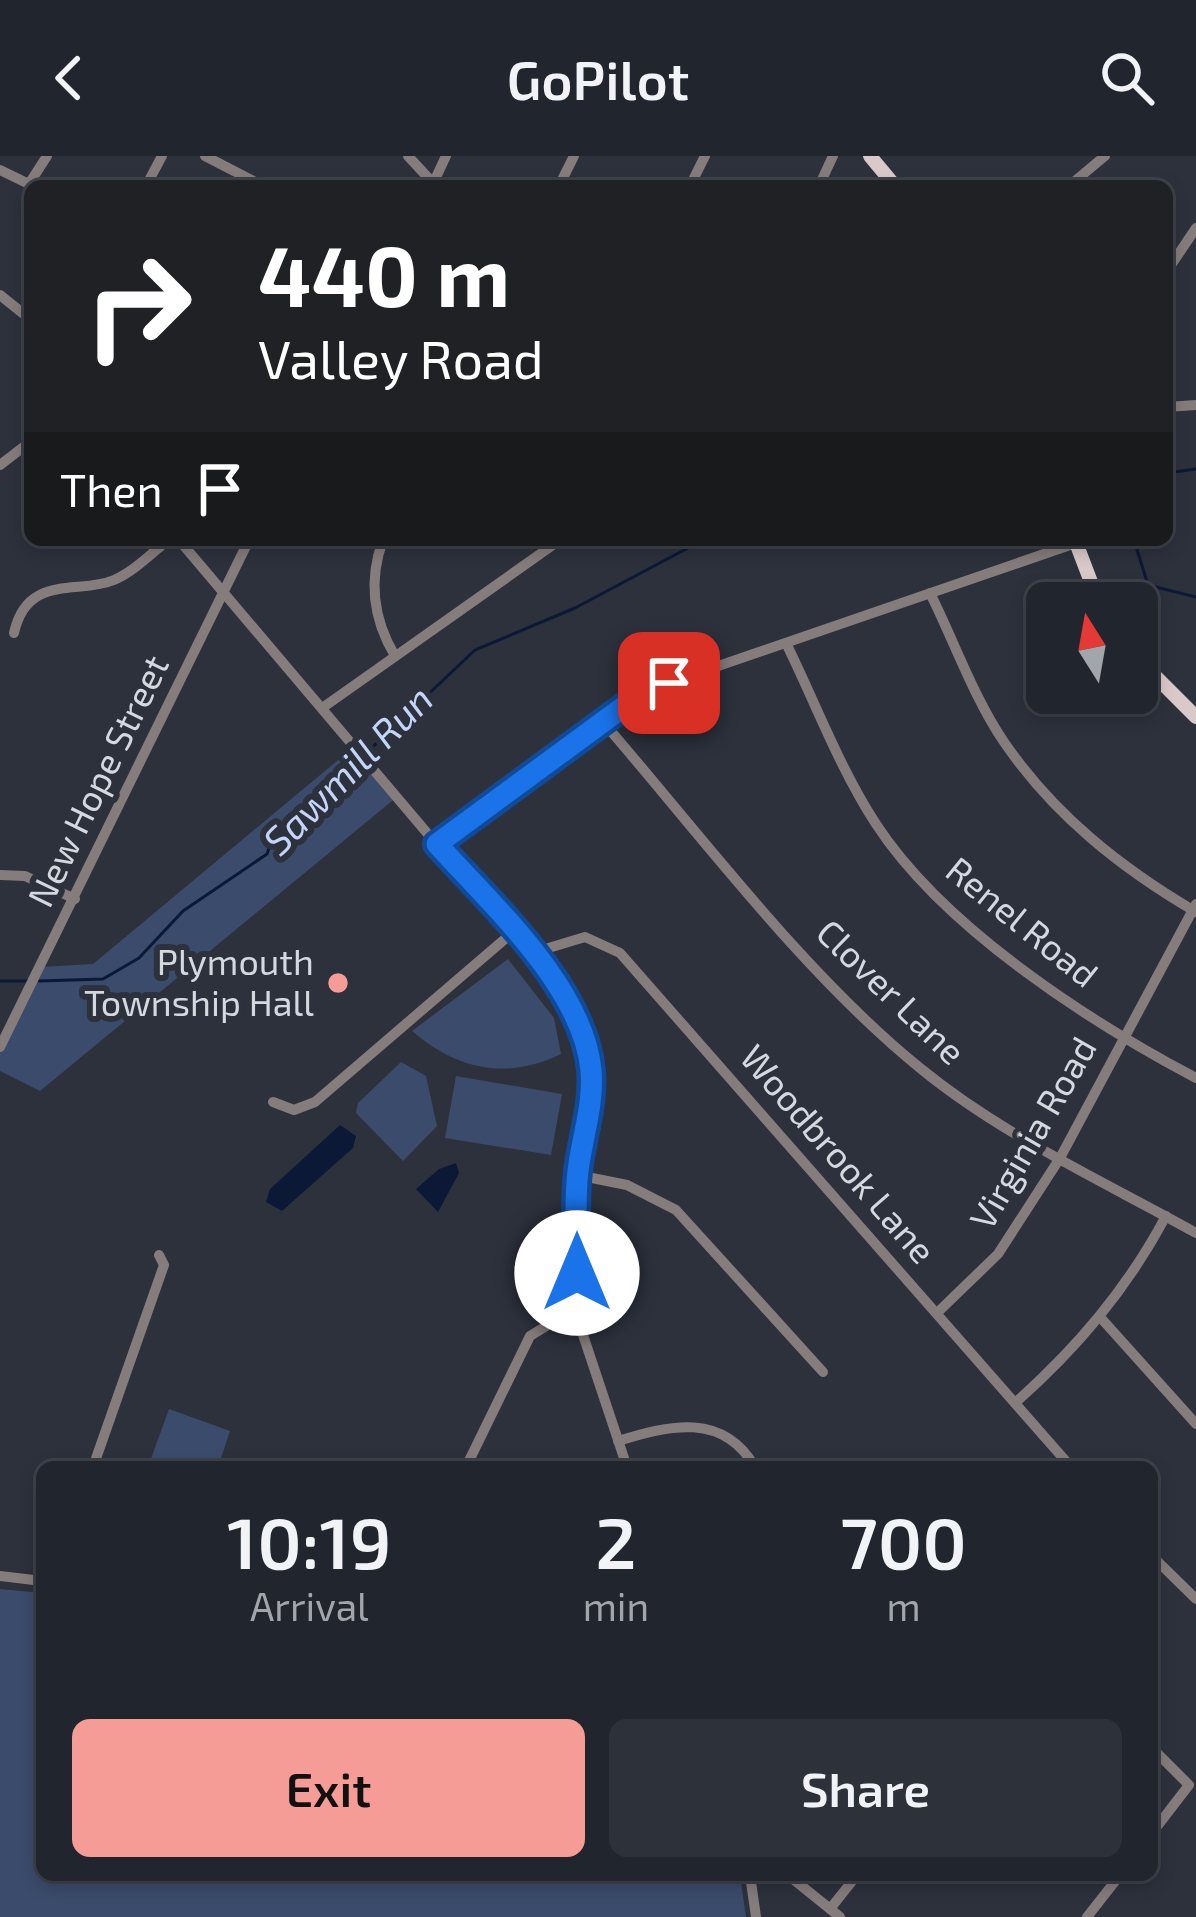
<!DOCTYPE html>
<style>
body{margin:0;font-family:"Exo 2",sans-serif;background:#2d3139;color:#f1f3f6;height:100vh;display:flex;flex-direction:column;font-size:45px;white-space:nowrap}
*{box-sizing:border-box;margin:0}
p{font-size:39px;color:#a2a5aa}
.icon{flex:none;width:66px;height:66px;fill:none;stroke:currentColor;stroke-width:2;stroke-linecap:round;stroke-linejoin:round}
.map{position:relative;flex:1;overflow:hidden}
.drawer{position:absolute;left:36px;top:1305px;width:1122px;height:420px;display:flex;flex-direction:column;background:#21252d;border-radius:18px;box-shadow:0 6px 18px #0003,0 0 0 3px #3e4249}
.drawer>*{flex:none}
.banner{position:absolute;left:24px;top:24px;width:1149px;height:366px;border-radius:18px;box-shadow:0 6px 18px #0003,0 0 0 3px #3e4249;background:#202124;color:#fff;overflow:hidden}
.needle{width:78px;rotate:349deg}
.tools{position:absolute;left:1026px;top:426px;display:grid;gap:24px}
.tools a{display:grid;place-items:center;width:132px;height:132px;border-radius:18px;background:#21252d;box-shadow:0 6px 18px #0003,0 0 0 3px #3e4249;font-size:60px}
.pin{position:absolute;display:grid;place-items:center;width:102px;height:102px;color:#fff;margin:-51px;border-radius:24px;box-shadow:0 6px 18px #0006}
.me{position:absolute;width:132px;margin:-66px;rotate:0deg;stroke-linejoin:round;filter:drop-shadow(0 0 9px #0008)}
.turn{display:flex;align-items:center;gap:42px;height:252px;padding:0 36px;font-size:54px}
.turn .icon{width:156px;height:156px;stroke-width:2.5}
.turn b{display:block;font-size:84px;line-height:102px}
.then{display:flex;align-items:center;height:114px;padding:0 36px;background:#0003;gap:24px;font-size:45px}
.eta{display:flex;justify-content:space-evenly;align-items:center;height:204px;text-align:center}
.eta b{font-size:72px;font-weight:600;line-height:84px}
.button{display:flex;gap:24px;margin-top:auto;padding:24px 36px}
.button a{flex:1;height:138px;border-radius:18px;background:#f59c96;color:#111;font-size:48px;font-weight:600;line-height:138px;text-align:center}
.button a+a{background:#2d3139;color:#f1f3f6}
header{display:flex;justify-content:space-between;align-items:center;height:156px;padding:0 36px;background:#21252d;font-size:54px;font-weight:600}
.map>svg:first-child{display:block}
.green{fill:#3b4b6b}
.water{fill:#0c1936}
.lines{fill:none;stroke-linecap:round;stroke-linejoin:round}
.stream{stroke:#0c1936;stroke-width:3}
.minor{stroke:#857d7c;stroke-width:10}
.major{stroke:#d9c9c8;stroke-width:14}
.route-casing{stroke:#114b97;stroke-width:30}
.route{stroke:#1a73e8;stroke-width:21}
.poi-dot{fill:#f59c96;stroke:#2c313c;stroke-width:4.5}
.labels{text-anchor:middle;stroke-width:12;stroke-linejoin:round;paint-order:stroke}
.street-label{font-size:36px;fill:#d4d8df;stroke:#2c313c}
.poi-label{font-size:36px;fill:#d4d8df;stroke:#2c313c;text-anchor:end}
.water-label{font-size:39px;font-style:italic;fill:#c3d6f9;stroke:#2c313c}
</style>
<header><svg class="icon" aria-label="back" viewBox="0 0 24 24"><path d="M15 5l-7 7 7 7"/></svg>GoPilot<svg class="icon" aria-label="search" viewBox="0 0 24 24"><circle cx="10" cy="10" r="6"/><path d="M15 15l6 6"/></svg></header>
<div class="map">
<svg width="1196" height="1761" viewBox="0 0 1196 1761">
<rect width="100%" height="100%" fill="#2c313c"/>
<g class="green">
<polygon points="355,590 398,640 40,935 0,915 0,891 41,811 93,808"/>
<path d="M508,803L554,862L561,898C506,925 456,913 412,875Z"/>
<polygon points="401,906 426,920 437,970 403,1005 356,957 358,947"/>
<polygon points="456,920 562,938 551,999 445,982"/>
<polygon points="169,1253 230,1275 218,1311 148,1311"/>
<polygon points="0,1433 42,1437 42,1719 740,1719 746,1761 0,1761"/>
</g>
<g class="water">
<polygon points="340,969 356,980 353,992 282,1055 266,1046 270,1033"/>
<polygon points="456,1007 459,1017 438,1056 416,1033 439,1013"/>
</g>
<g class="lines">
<g class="stream">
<polyline points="1167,317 1196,313"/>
<polyline points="1134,384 1148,429 1196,441"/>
<polyline points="364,599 475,494 575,452 703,384"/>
<polyline points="0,825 29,825"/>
<polyline points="39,825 103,823 139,802 183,755 267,698 273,681 329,624 357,605"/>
</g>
<g class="minor">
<polyline points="205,0 263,30"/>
<polyline points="408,0 433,27"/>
<polyline points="0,14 33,30"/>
<polyline points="29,28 47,0"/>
<polyline points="146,30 162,0"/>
<polyline points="432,30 446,0"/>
<polyline points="559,30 574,0"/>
<polyline points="690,30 705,0"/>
<polyline points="819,30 833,0"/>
<polyline points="1069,30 1105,0"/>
<polyline points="1167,115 1196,72"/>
<polyline points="0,139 30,163"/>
<polyline points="1167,251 1196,249"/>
<polyline points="0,309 30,286"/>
<polyline points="179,384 571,847 591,919 577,1019 577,1161 627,1311"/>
<path d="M383,384C368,425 373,463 395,500"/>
<path d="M930,437C954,485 974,542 1004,586C1054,659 1121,712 1196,756"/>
<path d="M14,477C27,417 79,439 114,424C133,416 152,397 168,384"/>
<path d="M786,487C815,546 840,613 876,668C943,771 1088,865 1196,922"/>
<polyline points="325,550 560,384"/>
<path d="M603,566C701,679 804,818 920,912C1003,980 1103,1025 1196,1077"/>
<polyline points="437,689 626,549 669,527 1076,387"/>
<polyline points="0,719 25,720 75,743"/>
<polyline points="532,797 585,781 620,797 1071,1311"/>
<polyline points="0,891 249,384"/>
<polyline points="273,946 294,954 315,946 513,776"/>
<polyline points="577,1019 627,1029 676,1054 823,1216"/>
<polyline points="937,1157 998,1098 1060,1002 1196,748"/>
<polyline points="1100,1161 1196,1268"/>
<path d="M1015,1247C1077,1192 1127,1133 1166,1060"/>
<path d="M618,1285C670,1269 723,1256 755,1311"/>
<polyline points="93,1311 164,1109 159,1099"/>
<polyline points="466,1311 530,1180 556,1164 577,1161"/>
<polyline points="1152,1400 1196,1443"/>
<polyline points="0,1420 42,1425"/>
<polyline points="1152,1592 1189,1629 1152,1677"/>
<polyline points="750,1719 756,1761"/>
<polyline points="788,1719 840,1761"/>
<polyline points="830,1753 857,1719"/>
<polyline points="1087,1761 1120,1719"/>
</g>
<g class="major">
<polyline points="870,0 895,30"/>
<polyline points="1075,384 1099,447"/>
<polyline points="1137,502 1196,561"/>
</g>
</g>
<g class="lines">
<g class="route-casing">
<path id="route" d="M577,1117C577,1083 574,1048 578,1015C582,981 594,949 591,914C583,831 492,749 437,688L626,549L669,527"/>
</g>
<use href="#route" class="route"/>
</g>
<circle class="poi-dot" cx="338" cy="827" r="12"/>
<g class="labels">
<g class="street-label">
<text transform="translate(98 625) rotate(-64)" y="13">New Hope Street</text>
<text transform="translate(1022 766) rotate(39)" y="13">Renel Road</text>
<text transform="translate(891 836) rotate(44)" y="13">Clover Lane</text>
<text transform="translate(1033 977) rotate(-60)" y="13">Virginia Road</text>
<text transform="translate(838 998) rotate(49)" y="13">Woodbrook Lane</text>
</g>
<g class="poi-label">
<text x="314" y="819">Plymouth<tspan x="314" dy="41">Township Hall</tspan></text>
</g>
<g class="water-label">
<text transform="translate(348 614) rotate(-45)" y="14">Sawmill Run</text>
</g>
</g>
</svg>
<div class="tools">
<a><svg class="needle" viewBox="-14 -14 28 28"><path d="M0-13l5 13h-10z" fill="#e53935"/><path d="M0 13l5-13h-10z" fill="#a2a5aa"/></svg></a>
</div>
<div class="pin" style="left:669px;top:527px;background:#d93025"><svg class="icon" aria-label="arrive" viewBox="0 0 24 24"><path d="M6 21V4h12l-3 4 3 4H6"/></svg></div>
<svg class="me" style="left:577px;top:1117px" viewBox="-20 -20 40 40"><circle r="19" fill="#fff"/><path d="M0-13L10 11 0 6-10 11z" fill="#1a73e8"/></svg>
<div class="banner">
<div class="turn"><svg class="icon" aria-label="right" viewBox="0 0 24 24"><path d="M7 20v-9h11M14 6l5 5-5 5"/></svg><div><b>440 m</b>Valley Road</div></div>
<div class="then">Then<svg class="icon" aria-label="arrive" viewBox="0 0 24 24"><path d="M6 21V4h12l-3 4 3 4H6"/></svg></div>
</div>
<section class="drawer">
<div class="eta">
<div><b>10:19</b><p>Arrival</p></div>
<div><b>2</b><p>min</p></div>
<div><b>700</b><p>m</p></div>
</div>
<div class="button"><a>Exit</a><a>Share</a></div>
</section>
</div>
